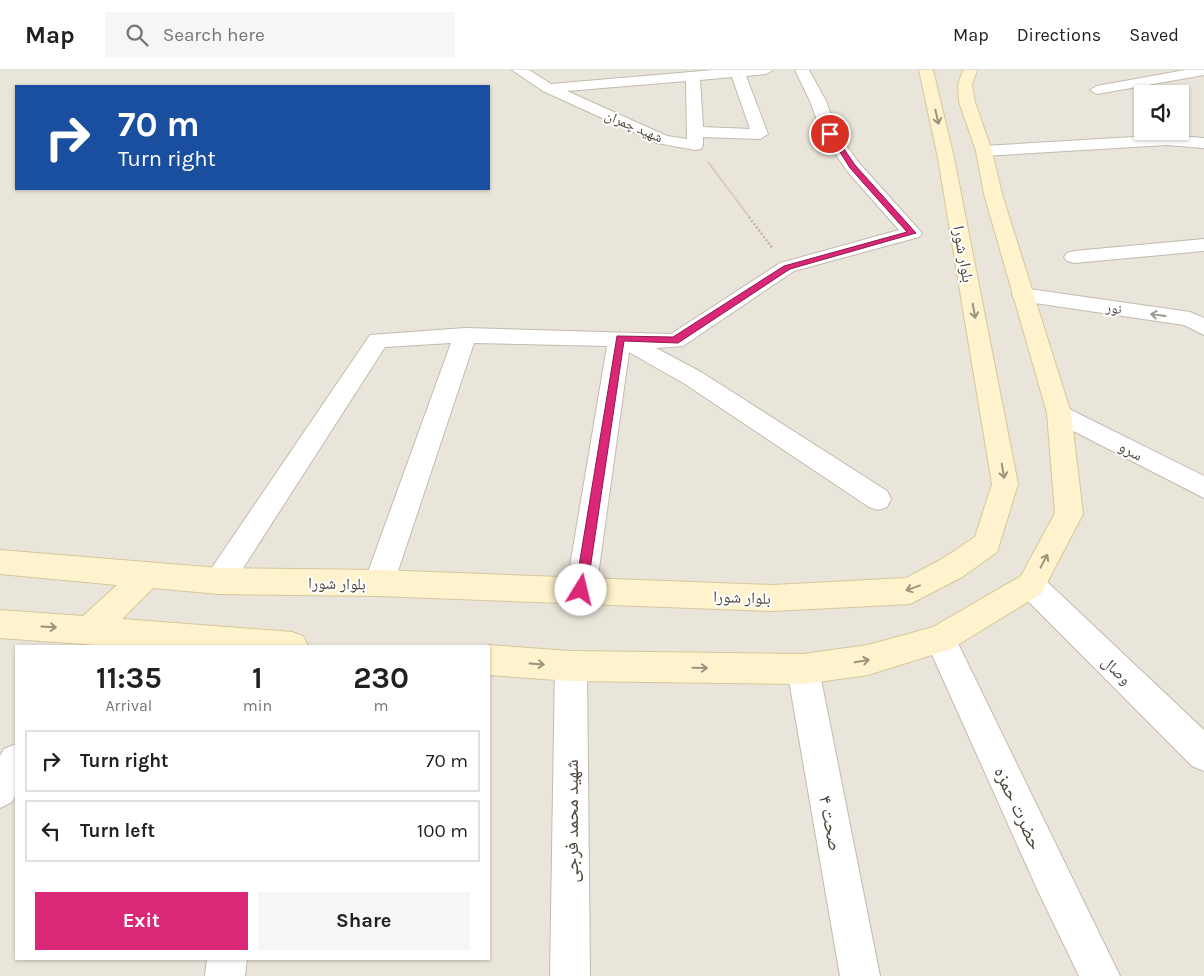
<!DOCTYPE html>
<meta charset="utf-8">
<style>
body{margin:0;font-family:Karla,"Noto Naskh Arabic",sans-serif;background:#f6f6f6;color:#202124;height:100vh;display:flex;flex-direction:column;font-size:19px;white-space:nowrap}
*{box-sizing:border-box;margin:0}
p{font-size:16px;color:#757577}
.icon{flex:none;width:28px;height:28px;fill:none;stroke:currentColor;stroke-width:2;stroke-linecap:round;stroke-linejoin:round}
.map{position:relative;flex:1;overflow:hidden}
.drawer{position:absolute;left:15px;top:575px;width:475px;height:315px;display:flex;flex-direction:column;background:#fff;border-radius:0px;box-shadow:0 1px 4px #0004}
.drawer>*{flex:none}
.banner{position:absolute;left:15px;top:15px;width:475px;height:105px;border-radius:0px;box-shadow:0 1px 4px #0004;background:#1a4fa0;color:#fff;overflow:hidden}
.fabs{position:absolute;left:1134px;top:15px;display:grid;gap:10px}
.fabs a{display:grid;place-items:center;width:55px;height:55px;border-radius:0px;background:#fff;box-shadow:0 1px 4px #0004;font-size:25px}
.pin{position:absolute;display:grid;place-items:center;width:42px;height:42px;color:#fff;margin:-21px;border:2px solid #fff;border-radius:50%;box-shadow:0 1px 5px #0007}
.me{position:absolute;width:55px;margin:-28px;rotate:9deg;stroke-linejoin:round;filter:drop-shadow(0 0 4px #0008)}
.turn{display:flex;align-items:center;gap:18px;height:105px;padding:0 20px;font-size:22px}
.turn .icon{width:65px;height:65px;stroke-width:2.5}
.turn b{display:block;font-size:35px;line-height:42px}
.eta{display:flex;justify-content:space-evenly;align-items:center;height:85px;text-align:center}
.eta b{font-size:30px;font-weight:700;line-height:35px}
.button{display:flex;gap:10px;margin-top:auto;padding:10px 20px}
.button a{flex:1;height:58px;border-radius:0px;background:#db2777;color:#fff;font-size:20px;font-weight:700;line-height:58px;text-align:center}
.button a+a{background:#f6f6f6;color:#202124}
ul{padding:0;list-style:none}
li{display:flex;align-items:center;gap:15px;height:62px;margin:0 10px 8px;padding:0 10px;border:2px solid #e0e0e0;border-radius:0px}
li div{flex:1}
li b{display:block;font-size:19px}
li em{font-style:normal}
header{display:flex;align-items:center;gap:30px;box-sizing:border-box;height:70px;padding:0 25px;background:#fff;border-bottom:1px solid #e0e0e0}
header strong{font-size:24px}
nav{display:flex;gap:28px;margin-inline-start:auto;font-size:18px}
.search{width:350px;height:45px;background:#f6f6f6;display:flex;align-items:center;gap:12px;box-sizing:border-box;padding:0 18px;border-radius:0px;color:#757577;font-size:19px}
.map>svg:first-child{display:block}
.residential{fill:#eae5da;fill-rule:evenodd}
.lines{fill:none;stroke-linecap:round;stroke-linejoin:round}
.street-casing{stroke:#c2bbae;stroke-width:2}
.secondary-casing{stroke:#d6c79b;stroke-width:2}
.path-far1{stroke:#c4b79f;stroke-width:2;stroke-dasharray:1 1;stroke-linecap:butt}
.path{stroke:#c4b79f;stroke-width:2.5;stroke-dasharray:2 2;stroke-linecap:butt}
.street{fill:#fff;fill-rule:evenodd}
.secondary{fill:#fff3cd;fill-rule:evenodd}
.oneway{stroke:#9c937c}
.oneway2{stroke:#9c9892}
.route{fill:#db2777;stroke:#8e194d}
.labels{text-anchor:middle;stroke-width:4;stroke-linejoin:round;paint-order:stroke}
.far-street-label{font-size:14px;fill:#4b4439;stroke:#fff}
.street-label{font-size:16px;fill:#4b4439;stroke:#fff}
.near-street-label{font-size:19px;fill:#4b4439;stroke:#fff}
</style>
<header>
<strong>Map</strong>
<div class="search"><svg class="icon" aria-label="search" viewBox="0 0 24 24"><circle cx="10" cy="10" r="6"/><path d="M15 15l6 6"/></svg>Search here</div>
<nav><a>Map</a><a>Directions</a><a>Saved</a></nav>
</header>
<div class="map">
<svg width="1204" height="906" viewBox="0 0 1204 906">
<rect width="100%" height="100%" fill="#f6f3ec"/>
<path class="residential" d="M0,0H1204V906H0ZM16,16H489V119H16ZM1142,24H1180V61H1142ZM16,576H489V889H16Z"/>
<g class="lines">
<g class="street-casing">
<g id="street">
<path d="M512,0H529L551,14L714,0H773L766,4L746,6L768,64L760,69L703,67V75L701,79L695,80L657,73L543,21ZM732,7L750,59L703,57L700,10ZM686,11L687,69L667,66L567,21Z"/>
<polygon points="795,0 809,0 826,31 838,64 859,93 922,163 919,167 794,201 683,276 656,278 701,302 887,421 891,429 887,437 878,440 869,437 685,314 629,282 596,520 591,529 581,533 571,529 566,520 607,276 474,273 394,513 389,522 379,526 369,522 364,513 451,273 385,277 229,520 219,524 209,520 204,511 209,502 370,265 465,258 671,264 780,193 899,160 847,101 822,64 810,31"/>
<polygon points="1185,0 1204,0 1204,5 1097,24 1090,20 1097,16"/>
<polygon points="1167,65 1204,68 1204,78 1167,75 984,86 978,85 976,81 978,77 984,76"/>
<polygon points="1204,169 1204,181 1074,193 1067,191 1064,187 1067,183 1074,181"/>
<polygon points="1022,218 1190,242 1204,248 1204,265 1184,255 1015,230 1012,225 1015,220"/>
<polygon points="1059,334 1204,406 1204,428 1050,349 1047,343 1050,337"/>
<polygon points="1031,502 1041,506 1204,660 1204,701 1192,696 1021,524 1016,515 1021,506"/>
<polygon points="940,555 951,559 1120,906 1079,906 1038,821 925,569 929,559"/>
<polygon points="571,581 582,585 587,596 590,906 550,906 555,596 560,585"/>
<polygon points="803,584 814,588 819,599 880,906 840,906 787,599 792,588"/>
<polygon points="16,674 16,725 12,732 0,738 0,686 4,679"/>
<polygon points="207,889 247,889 245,906 205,906"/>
</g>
</g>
<g class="secondary-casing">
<g id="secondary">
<polygon points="919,0 933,0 954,88 1018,414 997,482 962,507 910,534 773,541 379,526 219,524 153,518 122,549 292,562 303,566 308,576 110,576 0,568 0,540 83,546 117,515 0,504 0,480 219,498 379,500 773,515 906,508 942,489 975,467 992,414 938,88"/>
<polygon points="963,0 977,0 972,15 975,32 992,81 1002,124 1071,343 1083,444 1041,524 951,579 868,605 803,614 571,611 489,605 489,576 486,576 489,575 571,581 803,584 868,575 933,557 1021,506 1055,443 1047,343 984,124 976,81 959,32 958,15"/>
</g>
</g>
<polyline class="path-far1" points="708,92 750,148"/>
<polyline class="path" points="749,147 773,179"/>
<use href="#street" class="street"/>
<use href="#secondary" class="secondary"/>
</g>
<defs><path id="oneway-shaft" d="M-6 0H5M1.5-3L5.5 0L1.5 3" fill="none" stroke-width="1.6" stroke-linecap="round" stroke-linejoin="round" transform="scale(1.25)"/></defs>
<g class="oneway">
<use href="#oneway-shaft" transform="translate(937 47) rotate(77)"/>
<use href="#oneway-shaft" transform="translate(974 241) rotate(80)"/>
<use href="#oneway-shaft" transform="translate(1003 401) rotate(80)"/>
<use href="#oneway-shaft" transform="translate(1044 491) rotate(-62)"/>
<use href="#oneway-shaft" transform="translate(913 518) rotate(160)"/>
<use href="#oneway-shaft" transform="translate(49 557) rotate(3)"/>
<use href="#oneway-shaft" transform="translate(862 591) rotate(-9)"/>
<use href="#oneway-shaft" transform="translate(537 594) rotate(4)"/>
<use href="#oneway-shaft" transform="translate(700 598) rotate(1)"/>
</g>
<use class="oneway2" href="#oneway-shaft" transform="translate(1158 245) rotate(-172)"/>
<polygon class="route" points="828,63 833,63 855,95 916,163 790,199 678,273 624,271 587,520 581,525 577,524 575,520 617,266 673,267 784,196 907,162 850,98"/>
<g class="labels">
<g class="far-street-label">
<text transform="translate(634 56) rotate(23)" y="5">شهید چمران</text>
<text transform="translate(1114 238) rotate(8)" y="5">نور</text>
</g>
<g class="street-label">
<text transform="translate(964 184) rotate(80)" y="6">بلوار شورا</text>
<text transform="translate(1131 380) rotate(27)" y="6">سرو</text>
<text transform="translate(337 513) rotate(1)" y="6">بلوار شورا</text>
<text transform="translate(742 527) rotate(2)" y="6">بلوار شورا</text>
<text transform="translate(1117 600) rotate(44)" y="6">وصال</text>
</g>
<g class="near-street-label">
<text transform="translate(1019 738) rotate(65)" y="7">حضرت حمزه</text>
<text transform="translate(571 751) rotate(-90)" y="7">شهید محمد فرجی</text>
<text transform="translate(831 753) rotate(79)" y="7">صحت ۴</text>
</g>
</g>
</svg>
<div class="fabs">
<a><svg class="icon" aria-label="sound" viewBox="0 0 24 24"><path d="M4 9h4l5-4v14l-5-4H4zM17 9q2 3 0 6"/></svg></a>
</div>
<div class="pin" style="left:830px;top:64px;background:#d93025"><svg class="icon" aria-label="arrive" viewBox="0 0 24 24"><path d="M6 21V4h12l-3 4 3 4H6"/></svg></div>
<svg class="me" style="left:581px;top:520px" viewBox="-20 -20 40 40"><circle r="19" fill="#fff"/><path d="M0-13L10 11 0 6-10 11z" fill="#db2777"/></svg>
<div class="banner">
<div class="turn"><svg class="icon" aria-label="right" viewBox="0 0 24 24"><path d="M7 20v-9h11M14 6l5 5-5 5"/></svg><div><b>70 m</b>Turn right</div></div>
</div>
<section class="drawer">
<div class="eta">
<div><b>11:35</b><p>Arrival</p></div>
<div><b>1</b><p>min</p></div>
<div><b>230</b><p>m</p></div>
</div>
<ul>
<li><svg class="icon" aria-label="right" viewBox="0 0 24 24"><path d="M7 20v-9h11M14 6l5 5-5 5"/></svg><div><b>Turn right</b></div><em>70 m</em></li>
<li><svg class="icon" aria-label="left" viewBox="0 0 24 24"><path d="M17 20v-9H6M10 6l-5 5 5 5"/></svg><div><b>Turn left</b></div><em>100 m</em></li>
</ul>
<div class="button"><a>Exit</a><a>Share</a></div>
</section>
</div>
